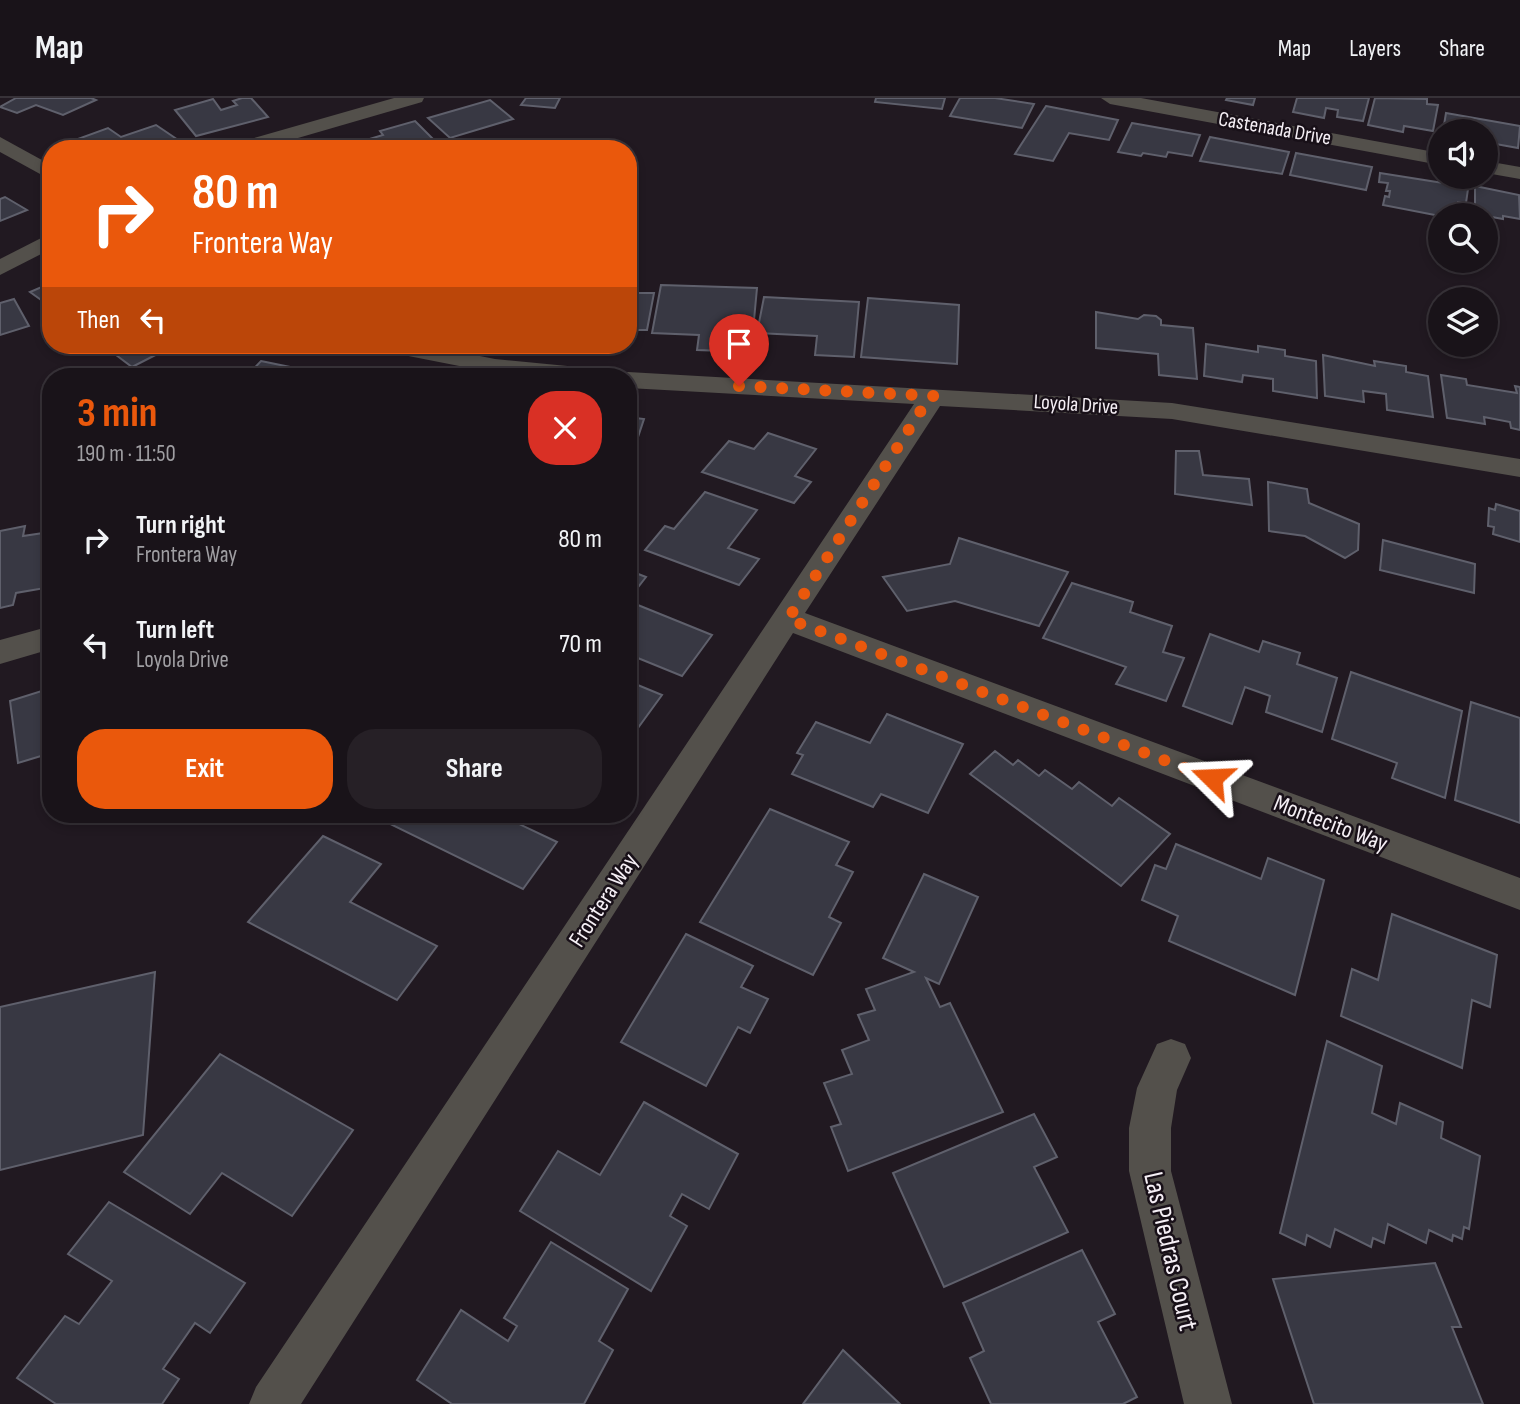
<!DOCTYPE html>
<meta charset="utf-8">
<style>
body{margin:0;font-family:"Sofia Sans Condensed",sans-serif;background:#262026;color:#f1f3f6;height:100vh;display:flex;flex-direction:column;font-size:26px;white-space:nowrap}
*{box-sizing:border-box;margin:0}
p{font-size:23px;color:#9f9ea2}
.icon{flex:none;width:38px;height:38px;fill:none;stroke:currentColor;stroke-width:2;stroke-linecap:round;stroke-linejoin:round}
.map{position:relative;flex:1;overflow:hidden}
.sheet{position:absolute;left:42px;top:270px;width:595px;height:455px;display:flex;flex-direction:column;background:#191319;border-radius:28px;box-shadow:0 4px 10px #0003,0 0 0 2px #373238}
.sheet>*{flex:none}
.top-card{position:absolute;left:42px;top:42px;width:595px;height:214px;border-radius:28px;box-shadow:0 4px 10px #0003,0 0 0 2px #373238;background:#ea580c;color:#fff;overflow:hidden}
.fabs{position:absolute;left:1428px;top:21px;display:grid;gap:14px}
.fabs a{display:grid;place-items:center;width:70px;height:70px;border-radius:50%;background:#191319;box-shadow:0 4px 10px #0003,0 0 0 2px #373238;font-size:35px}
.pin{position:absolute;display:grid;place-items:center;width:60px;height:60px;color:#fff;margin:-72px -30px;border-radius:50% 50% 50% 0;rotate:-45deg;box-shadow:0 0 7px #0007}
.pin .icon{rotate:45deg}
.me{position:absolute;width:77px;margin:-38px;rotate:291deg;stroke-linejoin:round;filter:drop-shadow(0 0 5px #0008)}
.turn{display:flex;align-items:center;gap:24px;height:147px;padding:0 35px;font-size:32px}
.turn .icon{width:91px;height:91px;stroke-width:2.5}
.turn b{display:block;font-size:49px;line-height:60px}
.then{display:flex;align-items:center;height:66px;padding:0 35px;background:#0003;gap:14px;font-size:26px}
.round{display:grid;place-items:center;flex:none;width:74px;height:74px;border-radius:28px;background:#262026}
.summary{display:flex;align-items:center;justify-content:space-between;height:119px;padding:0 35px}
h1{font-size:42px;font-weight:700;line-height:52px;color:#ea580c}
.button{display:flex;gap:14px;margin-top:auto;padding:14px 35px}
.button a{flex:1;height:80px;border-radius:28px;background:#ea580c;color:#fff;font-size:28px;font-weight:700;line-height:80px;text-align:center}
.button a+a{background:#262026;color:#f1f3f6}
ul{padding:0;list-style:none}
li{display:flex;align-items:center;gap:21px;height:105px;padding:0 35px}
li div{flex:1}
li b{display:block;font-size:26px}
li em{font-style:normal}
header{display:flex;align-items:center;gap:42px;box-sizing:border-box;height:98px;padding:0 35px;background:#191319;border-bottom:2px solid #373238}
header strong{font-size:33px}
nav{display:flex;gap:38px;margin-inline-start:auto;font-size:24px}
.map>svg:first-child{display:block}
.building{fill:#383843;stroke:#5f606c;stroke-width:2}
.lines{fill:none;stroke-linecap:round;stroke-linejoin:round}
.minor{fill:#53504b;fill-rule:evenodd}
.route{stroke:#ea580c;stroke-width:12;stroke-dasharray:0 21.6}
.labels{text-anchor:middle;stroke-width:5;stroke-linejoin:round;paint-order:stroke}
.far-street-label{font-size:21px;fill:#f5eff5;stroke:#181018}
.street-label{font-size:24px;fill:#f5eff5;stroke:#181018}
.near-street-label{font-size:28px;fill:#f5eff5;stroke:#181018}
</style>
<header>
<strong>Map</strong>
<nav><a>Map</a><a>Layers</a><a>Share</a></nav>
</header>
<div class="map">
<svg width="1520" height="1306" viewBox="0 0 1520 1306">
<rect width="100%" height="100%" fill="#211921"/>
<g class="building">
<polygon points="16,0 91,0 96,2 63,17 36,7 17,15 0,9"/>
<polygon points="242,0 251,0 268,19 196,38 175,12 213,1 221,12 237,7 233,3"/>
<polygon points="526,0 560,0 555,10 521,7"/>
<polygon points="876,0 945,0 942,11 875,4"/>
<polygon points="960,0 995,0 1034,6 1022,30 950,18"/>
<polygon points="1227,0 1255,0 1253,7 1226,2"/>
<polygon points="1297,0 1369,0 1363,23 1337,19 1338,12 1326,10 1324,20 1293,14"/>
<polygon points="1375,0 1427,1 1427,6 1438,7 1433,33 1404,28 1403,34 1368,27"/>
<polygon points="490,2 513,21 450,40 428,20"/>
<polygon points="1046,8 1118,22 1109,42 1069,35 1053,63 1015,56"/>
<polygon points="1446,15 1520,28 1518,50 1490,45 1490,38 1486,38 1486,33 1443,33"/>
<polygon points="415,23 434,42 402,51 358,51 353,46 383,37 380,33"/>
<polygon points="1132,25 1200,37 1192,58 1168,54 1166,59 1143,55 1141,58 1118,54"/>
<polygon points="156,27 184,46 171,51 87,51 75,42 108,30 121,39"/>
<polygon points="1210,39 1289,54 1282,76 1200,63"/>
<polygon points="1296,55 1372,69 1366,92 1290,77"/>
<polygon points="1380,75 1462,88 1468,91 1466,105 1458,104 1456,117 1440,118 1383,107 1385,98 1389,99 1390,93 1386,93 1388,85 1379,84"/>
<polygon points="1475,88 1519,97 1520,121 1503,118 1503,121 1475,116"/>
<polygon points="5,99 27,112 0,123 0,101"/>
<polygon points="51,185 51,209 30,194"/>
<polygon points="661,187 757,190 751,254 697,252 699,237 652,235"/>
<polygon points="628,195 654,195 647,232 628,232"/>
<polygon points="764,199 859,204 854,259 815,257 817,238 757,235"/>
<polygon points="868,200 959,207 957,266 861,259"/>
<polygon points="14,201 29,228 0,237 0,205"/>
<polygon points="1096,214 1138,221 1144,217 1156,218 1161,222 1161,227 1193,230 1197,281 1159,277 1158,256 1096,250"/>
<polygon points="1206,246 1258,254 1258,248 1285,252 1285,258 1316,263 1317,300 1273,293 1273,281 1243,277 1242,284 1204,278"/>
<polygon points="136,247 175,247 132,269 116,257"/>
<polygon points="1323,257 1375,268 1374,263 1406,268 1406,274 1428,278 1433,319 1387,312 1386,296 1363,293 1364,304 1325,298"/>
<polygon points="261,263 334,278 247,278"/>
<polygon points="1441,277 1466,281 1467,287 1517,295 1515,288 1520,289 1520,332 1511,330 1510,324 1484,319 1485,326 1447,320"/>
<polygon points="628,319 644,321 631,360 628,360"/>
<polygon points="768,335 816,351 795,378 811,384 794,405 702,374 729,343 754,351"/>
<polygon points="1176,353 1199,353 1203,377 1249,381 1252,407 1175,396"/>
<polygon points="1268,384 1307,391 1309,405 1359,426 1358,452 1345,460 1305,438 1269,433"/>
<polygon points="705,394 757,412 728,450 759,461 739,487 645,452 665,428 674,431"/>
<polygon points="1496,406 1520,413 1520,444 1493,436 1494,429 1488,428 1489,410 1495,412"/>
<polygon points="25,428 23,438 50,434 48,444 51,444 51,489 16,495 13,507 0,510 0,433"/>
<polygon points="959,440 1068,474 1039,528 955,503 907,513 883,479 950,466"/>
<polygon points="1383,442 1475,466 1474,495 1380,472"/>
<polygon points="628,472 646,479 628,502"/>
<polygon points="1072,485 1133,504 1130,514 1172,528 1163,554 1184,560 1166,603 1116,586 1126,569 1043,540"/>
<polygon points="628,503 712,537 682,578 628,556"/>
<polygon points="1210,536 1259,554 1263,543 1300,555 1297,566 1337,580 1322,634 1266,614 1270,598 1245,589 1232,626 1183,608"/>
<polygon points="1351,574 1462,613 1445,700 1392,680 1397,665 1332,641"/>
<polygon points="628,583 662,597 635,634 628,631"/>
<polygon points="51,590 51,655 18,665 10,603"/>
<polygon points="1471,604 1520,620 1520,725 1455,702"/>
<polygon points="887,616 963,646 928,715 881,696 873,709 792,676 803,657 797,655 816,624 870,645"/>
<polygon points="995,653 1013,667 1018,662 1039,678 1045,672 1072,691 1079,684 1112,708 1119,700 1170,736 1121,788 970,676"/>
<polygon points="770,711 849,744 836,767 853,774 829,819 841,825 813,877 700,824"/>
<polygon points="390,716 498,716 557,744 523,791 384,723"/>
<polygon points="323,738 381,766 350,804 437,848 397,902 248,824"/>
<polygon points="1176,746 1261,781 1268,760 1324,782 1295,897 1169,843 1178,818 1142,802 1155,767 1166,771"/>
<polygon points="924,776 978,799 939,886 926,880 940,909 950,905 1003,1014 848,1073 831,1029 841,1026 824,985 852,976 842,952 869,942 858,917 875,912 866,891 914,874 883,860"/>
<polygon points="1392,816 1497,857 1490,909 1472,902 1462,970 1341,918 1352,871 1378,882"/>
<polygon points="686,836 753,868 741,889 768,901 750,935 738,929 706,988 621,944"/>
<polygon points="155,874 143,1037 0,1072 0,909"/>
<polygon points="1327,943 1382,968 1372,1015 1396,1026 1400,1005 1443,1024 1441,1040 1480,1058 1469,1131 1464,1129 1462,1141 1453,1137 1452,1143 1429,1132 1426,1145 1388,1126 1384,1145 1373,1140 1371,1149 1335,1131 1330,1149 1307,1137 1305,1147 1280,1135"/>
<polygon points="220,956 353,1032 292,1118 222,1075 190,1116 124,1074"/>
<polygon points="644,1004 738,1056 709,1111 682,1096 670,1118 687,1128 651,1193 520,1113 558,1053 600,1077"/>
<polygon points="1034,1016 1057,1059 1034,1069 1068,1134 944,1189 893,1075"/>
<polygon points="109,1104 245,1185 210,1235 195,1225 163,1271 179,1281 162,1306 56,1306 17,1280 65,1218 79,1226 112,1183 68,1156"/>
<polygon points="551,1144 628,1191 599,1243 613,1252 584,1306 452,1306 417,1282 461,1212 508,1243 517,1228 504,1220"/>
<polygon points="1082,1152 1115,1216 1098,1224 1137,1299 1123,1306 991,1306 970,1260 984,1253 963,1205"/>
<polygon points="1435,1165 1461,1229 1452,1229 1483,1306 1314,1306 1273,1181"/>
<polygon points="843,1252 900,1306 803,1306"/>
</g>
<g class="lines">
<g class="minor">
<polygon points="394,0 424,0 422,4 260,51 227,51 230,47"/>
<polygon points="1101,0 1141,0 1440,55 1440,67 1110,6"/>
<polygon points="0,39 51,67 51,82 0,54"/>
<polygon points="1486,63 1520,69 1520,81 1486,75"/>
<polygon points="51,135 51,151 0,177 0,161"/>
<polygon points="376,247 424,247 495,261 588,270 597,273 600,278 521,278 495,275 388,254 379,252"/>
<polygon points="628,274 1172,305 1520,361 1520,379 1172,321 940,308 805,515 1520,780 1520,812 793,535 301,1306 249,1306 256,1289 914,306 628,290 628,278 618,278"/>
<polygon points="51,528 51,551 0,566 0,542"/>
<polygon points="1171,941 1185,946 1191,960 1177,992 1171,1030 1171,1073 1232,1306 1184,1306 1129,1073 1129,1030 1137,990 1157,946"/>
</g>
</g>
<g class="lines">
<polyline class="route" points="739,288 934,298 920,314 788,521 1212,680"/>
</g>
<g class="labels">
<g class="far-street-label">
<text transform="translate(1275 30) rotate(10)" y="7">Castenada Drive</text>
<text transform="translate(1076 306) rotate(4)" y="7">Loyola Drive</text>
</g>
<g class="street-label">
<text transform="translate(1331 725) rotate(21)" y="8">Montecito Way</text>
<text transform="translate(603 802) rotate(-57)" y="8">Frontera Way</text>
</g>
<g class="near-street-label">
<text transform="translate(1172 1153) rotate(77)" y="10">Las Piedras Court</text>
</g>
</g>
</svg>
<div class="fabs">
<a><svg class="icon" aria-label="sound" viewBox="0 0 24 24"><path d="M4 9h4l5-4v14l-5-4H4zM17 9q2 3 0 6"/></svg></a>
<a><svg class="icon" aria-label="search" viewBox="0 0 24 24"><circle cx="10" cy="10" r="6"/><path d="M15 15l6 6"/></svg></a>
<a><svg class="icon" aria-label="layers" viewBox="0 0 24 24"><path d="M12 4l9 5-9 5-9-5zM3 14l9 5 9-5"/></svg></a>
</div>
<div class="pin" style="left:739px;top:288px;background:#d93025"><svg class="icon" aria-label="arrive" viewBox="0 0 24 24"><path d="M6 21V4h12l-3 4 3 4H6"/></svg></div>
<svg class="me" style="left:1212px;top:680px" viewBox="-20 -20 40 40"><path d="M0-17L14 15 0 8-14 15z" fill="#ea580c" stroke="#fff" stroke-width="4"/></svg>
<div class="top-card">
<div class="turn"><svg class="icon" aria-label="right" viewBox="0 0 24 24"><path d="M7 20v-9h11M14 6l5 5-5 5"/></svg><div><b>80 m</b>Frontera Way</div></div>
<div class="then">Then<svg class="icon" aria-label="left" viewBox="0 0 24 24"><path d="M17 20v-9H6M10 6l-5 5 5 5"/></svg></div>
</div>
<section class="sheet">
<div class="summary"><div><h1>3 min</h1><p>190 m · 11:50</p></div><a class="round" style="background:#d93025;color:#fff"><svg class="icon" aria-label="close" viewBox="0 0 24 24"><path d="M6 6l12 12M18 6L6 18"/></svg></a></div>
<ul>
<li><svg class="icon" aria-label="right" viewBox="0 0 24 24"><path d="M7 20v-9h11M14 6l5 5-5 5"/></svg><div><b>Turn right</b><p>Frontera Way</p></div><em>80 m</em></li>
<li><svg class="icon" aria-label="left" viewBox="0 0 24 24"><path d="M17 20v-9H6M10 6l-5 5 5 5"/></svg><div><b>Turn left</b><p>Loyola Drive</p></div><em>70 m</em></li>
</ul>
<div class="button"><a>Exit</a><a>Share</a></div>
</section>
</div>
